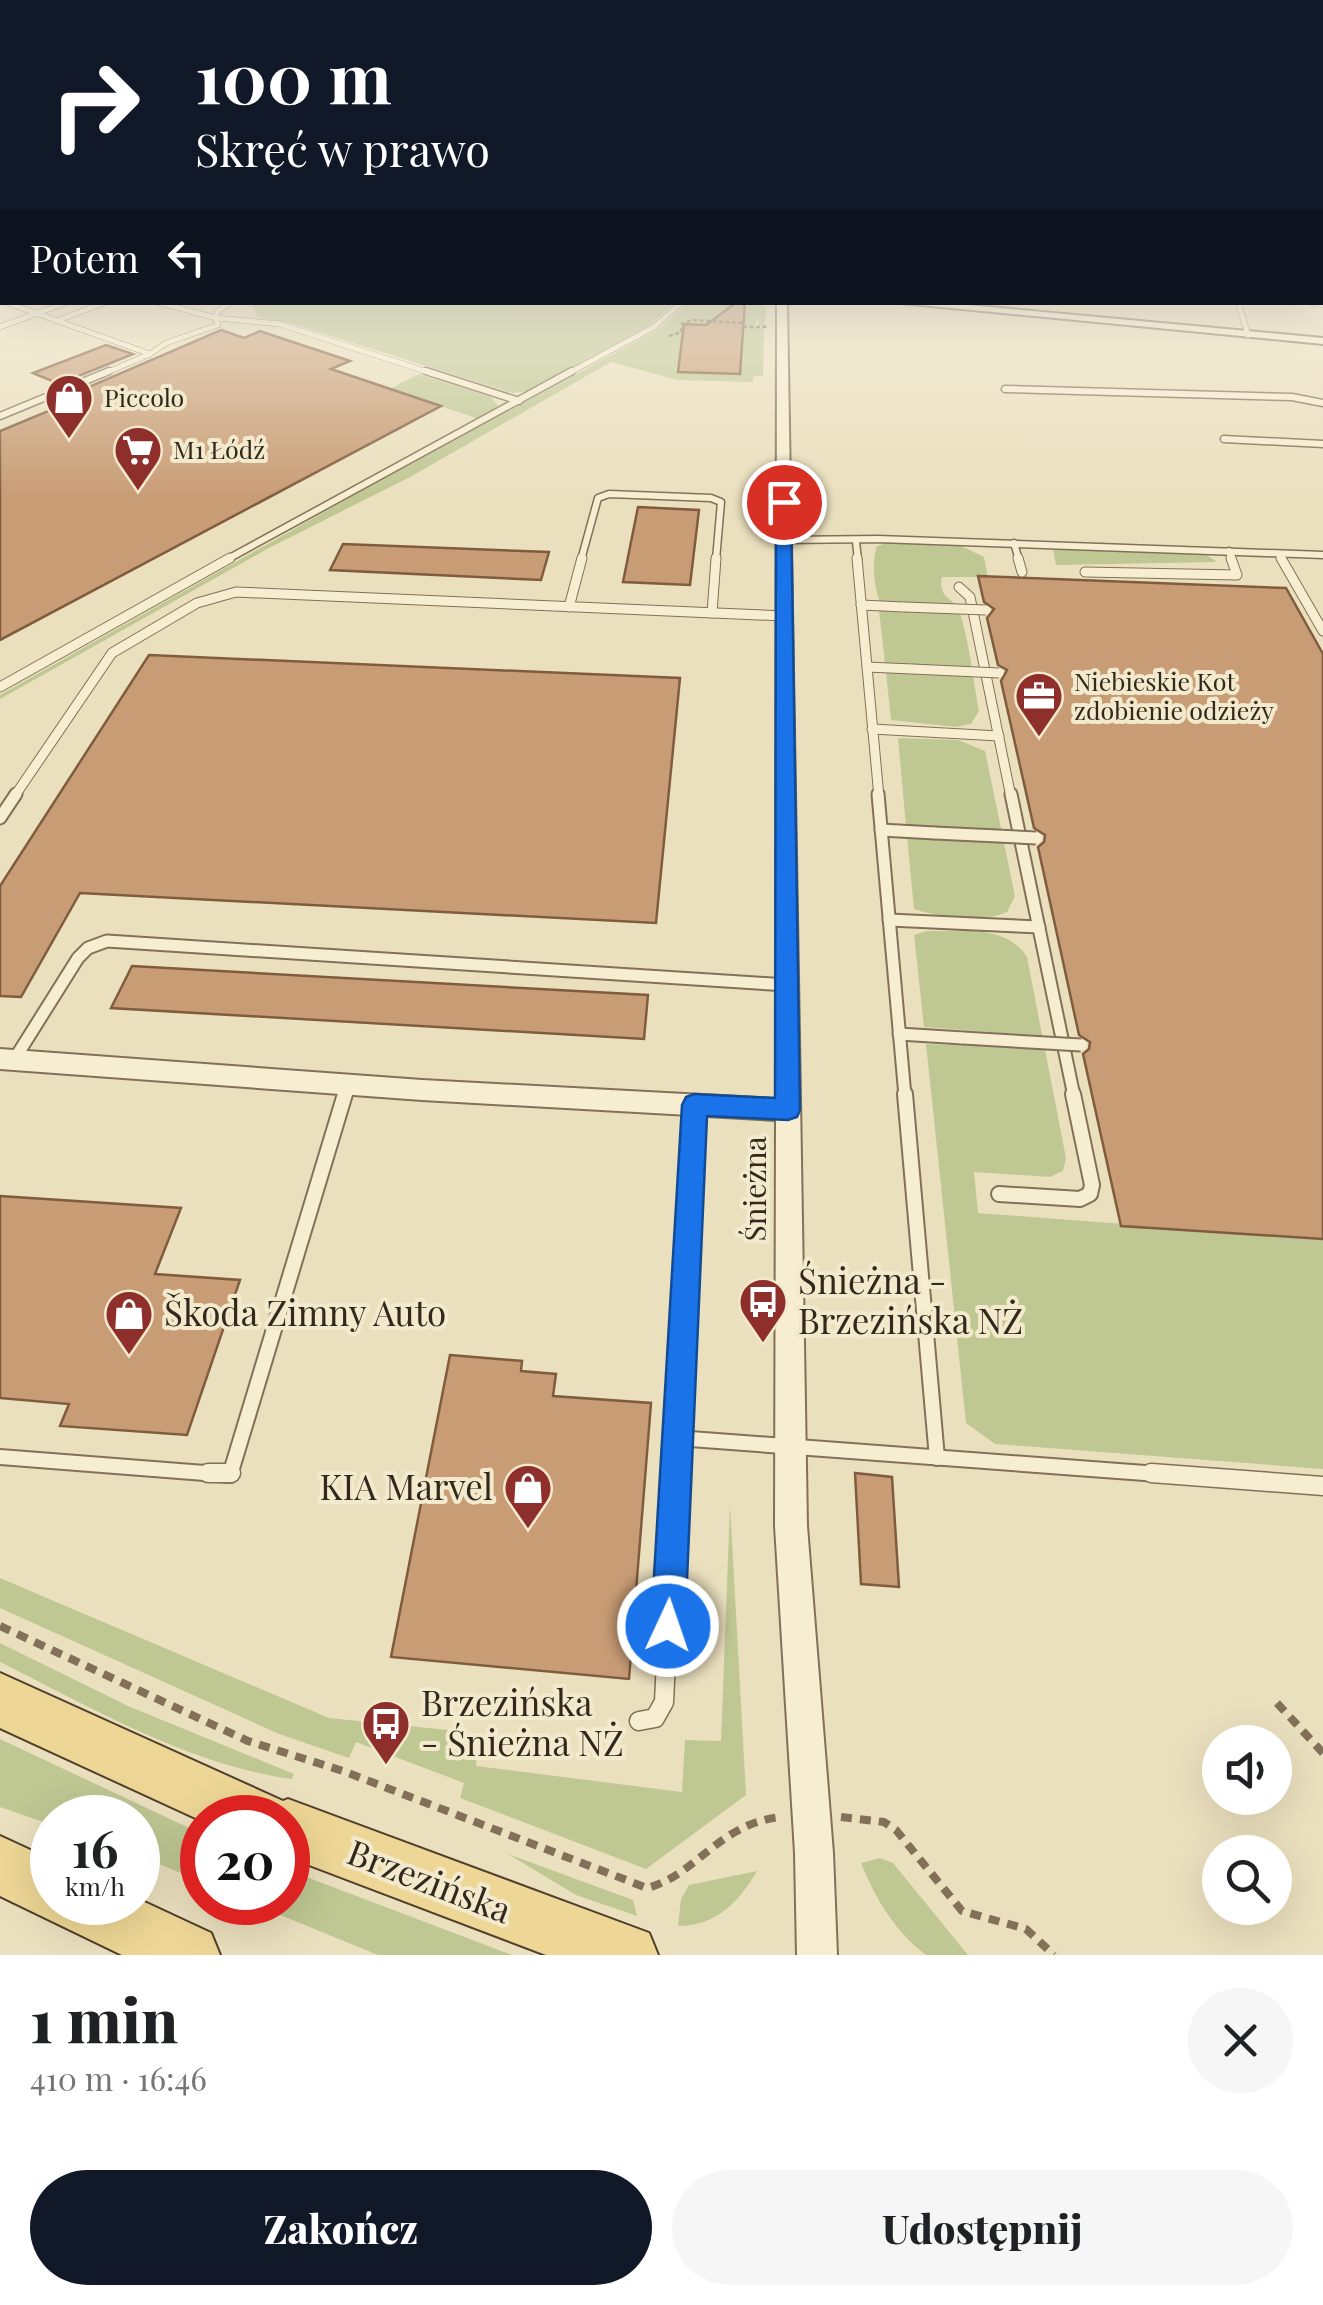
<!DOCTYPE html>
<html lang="pl">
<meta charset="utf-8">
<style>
body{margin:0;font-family:"Playfair Display",serif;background:#f6f6f6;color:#202124;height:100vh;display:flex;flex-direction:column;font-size:38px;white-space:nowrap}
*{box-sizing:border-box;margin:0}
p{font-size:32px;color:#757577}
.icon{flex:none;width:55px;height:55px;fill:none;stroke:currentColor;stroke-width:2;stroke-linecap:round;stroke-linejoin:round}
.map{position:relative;height:1955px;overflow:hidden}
.sheet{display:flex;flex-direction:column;background:#fff;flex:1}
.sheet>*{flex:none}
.guide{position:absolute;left:0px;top:0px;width:1325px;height:305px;box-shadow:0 10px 40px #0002;background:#111827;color:#fff;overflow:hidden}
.fabs{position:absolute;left:1202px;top:1725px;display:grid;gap:20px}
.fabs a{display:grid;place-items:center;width:90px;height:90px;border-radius:50%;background:#fff;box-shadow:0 10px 40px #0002;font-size:50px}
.speed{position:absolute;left:30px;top:1795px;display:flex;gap:20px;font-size:50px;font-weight:700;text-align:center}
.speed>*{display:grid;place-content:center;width:130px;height:130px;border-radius:50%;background:#fff;box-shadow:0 10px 40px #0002;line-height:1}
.speed small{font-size:25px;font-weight:400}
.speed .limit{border:15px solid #d22;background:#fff;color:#111}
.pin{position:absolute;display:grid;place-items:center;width:85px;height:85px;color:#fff;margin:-42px;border:5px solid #fff;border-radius:50%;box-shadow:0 2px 10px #0007}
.me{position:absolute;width:110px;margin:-55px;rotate:3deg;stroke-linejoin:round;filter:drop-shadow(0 0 8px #0008)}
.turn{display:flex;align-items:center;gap:35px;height:210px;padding:0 30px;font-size:45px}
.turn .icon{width:130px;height:130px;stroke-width:2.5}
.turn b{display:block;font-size:70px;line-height:85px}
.then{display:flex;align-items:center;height:95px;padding:0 30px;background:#0003;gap:20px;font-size:38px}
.round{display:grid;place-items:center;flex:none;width:105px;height:105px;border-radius:52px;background:#f6f6f6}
.overview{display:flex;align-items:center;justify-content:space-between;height:170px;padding:0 30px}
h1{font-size:60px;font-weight:800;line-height:75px}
.action{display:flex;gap:20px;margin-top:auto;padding:20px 30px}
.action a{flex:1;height:115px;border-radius:60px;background:#111827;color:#fff;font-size:40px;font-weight:800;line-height:115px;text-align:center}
.action a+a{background:#f6f6f6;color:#202124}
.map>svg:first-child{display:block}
.green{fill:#bfc893}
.building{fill:#c89c75;stroke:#805c3f;stroke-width:2.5}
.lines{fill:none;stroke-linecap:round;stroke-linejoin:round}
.lane-far5-casing{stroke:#827158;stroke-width:6}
.lane-far4-casing{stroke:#827158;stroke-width:9}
.lane-far3-casing{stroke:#827158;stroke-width:11}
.lane-far2-casing{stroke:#827158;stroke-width:15}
.lane-far1-casing{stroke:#827158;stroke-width:18}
.lane-casing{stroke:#827158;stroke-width:21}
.street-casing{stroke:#827158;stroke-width:4}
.primary-casing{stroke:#503f2c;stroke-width:4}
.path-far1{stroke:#827158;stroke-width:2.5;stroke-dasharray:4 2.5;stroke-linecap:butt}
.path{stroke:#827158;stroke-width:8;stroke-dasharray:11 8;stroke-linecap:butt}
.lane-far5{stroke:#f7edd0;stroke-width:5}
.lane-far4{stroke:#f7edd0;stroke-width:6}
.lane-far3{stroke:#f7edd0;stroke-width:9}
.lane-far2{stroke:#f7edd0;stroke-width:11}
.lane-far1{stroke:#f7edd0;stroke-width:14}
.lane{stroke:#f7edd0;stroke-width:18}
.street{fill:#f7edd0;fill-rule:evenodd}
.primary{fill:#eed796;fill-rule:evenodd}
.lane-bridge-far1-casing{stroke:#827158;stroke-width:11;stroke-linecap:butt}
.lane-bridge-casing{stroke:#827158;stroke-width:15;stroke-linecap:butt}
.lane-bridge-far1{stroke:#f7edd0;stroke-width:9}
.lane-bridge{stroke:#f7edd0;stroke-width:11}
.route{fill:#1a73e8;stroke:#114b97;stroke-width:2.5}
.labels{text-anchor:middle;stroke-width:8;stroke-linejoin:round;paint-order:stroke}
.far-poi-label{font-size:25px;fill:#32281c;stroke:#f3eacd;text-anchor:start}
.street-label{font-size:30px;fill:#32281c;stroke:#f3eacd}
.near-poi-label{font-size:35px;fill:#32281c;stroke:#f3eacd;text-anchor:start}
.near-street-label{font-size:35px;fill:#32281c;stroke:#f3eacd}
</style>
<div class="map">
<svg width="1323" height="1955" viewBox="0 0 1323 1955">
<rect width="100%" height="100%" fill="#ebe0be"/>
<g class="green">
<polygon points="761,302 766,310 765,327 759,326 757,318 755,327 764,328 763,376 753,376 753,382 678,380 611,362 410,477 269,548 0,699 0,695 365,489 659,329 688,303"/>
<polygon points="674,303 650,325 530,391 512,393 290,323 258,317 252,304"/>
<polygon points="419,374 491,397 498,406 479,419 389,389"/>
<path d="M887,543L961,546L984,557L988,577H942C937,599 956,597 961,616C970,647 973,680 979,711L971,724L956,727L891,720L886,672L939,674L885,664L879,610H884C874,595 871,561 877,546Z"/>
<polygon points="1053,549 1205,554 1217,562 1056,565"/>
<path d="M898,738L958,740L985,751L1015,896L1007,912C984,923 938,917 914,909L907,837L968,839L966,829L906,826Z"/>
<path d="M927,931C961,932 1006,924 1027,957L1066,1158L1063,1171L1050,1177L974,1172L978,1213L1323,1239V1469L995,1444L966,1423L926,1044L1003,1047L1001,1033L924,1027L914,935Z"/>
<polygon points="730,1505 746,1795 646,1869 460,1798 464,1783 356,1742 349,1758 279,1734 0,1608 0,1578 329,1718 448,1730 448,1750 477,1755 476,1766 682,1792 685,1740 721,1741"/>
<path d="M0,1643L128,1706L294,1774L292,1779C189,1765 92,1708 0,1662Z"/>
<polygon points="0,1739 202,1834 202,1882 138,1855 138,1818 52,1818 52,1825 0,1807"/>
<polygon points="508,1854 633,1900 637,1916 576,1895"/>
<path d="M880,1858L893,1863L968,1955H926C895,1932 875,1898 861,1863Z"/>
<polygon points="288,1870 512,1955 378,1955 251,1903 288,1902"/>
<path d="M757,1871C739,1902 716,1926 678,1926L681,1899L689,1885Z"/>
</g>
<g class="building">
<polygon points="737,302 745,302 740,374 678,372 684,324 706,325"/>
<polygon points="221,330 244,338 260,331 350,361 331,369 441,406 0,640 0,431 87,395 77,392"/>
<polygon points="106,345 133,354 59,384 33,373"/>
<polygon points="638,507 699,510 690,585 623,582"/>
<polygon points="343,544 549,552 541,580 330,570"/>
<polygon points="978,576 1286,588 1323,654 1323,1239 1121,1226 1083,1054 1089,1049 1090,1042 1079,1035 1038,847 1044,842 1045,835 1034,828 1001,681 1007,670 998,665 987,618 994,609 984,602"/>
<polygon points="149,655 680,678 656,923 80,893 21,997 0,996 0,886"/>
<polygon points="132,966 362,979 648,995 644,1039 111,1008"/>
<polygon points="0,1196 181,1208 155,1274 240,1280 187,1435 60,1426 69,1404 0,1398"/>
<polygon points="450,1355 522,1361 521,1371 556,1374 553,1396 651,1403 629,1679 391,1657"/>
<polygon points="855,1473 892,1477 899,1587 861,1584"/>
</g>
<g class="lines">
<g class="lane-far5-casing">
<g id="lane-far5">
<polyline points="5,302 150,354 103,374"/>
<polyline points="192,302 216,302"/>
<polyline points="1238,302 1248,335"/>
<polyline points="1309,302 1323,305"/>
<polyline points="216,318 280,324 434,374"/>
<polyline points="216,318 217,312 231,302"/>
<polyline points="56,321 106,302"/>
<polyline points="0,327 68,302"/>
<polyline points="150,354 166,343 218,325 216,318 156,302"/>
<polyline points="567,374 654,327 682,302"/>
</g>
</g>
<g class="lane-far4-casing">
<g id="lane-far4">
<polyline points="426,371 519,401"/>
<polyline points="1005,389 1292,397 1323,403"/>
<polyline points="0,416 109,371"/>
<polyline points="1224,439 1323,444"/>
<polyline points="784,540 878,539 1323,555"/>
<polyline points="856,542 858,560"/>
<polyline points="1014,543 1019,560"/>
<polyline points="1229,551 1232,560"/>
<polyline points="1279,554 1283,560"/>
<polyline points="226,560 572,371"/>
<polyline points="581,560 598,498 609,494 711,498 721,502 716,560"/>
</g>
</g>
<g class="lane-far3-casing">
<g id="lane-far3">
<polyline points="857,558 879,797"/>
<polyline points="1018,558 1022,572"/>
<polyline points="1281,558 1323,631"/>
<polyline points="1085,572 1237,575 1231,558"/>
<polyline points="959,587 970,597 1011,797"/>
<polyline points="861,605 904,607"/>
<polyline points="569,607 582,558"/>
<polyline points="712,613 716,558"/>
<polyline points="867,667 912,669"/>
<polyline points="0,687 230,558"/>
<polyline points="872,729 999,736"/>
<polyline points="14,797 112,653 197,603 236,592 784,616"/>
</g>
</g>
<g class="lane-far2-casing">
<g id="lane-far2">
<polyline points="878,794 905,1096"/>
<polyline points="1011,794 1074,1096"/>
<polyline points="0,818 16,794"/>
<polyline points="881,830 935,833"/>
<polyline points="889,920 1039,927"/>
<polyline points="899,1034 963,1038"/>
<polyline points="14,1060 78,958 88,948 107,941 787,985"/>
<polyline points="345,1096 348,1085"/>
</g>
</g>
<g class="lane-far1-casing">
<g id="lane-far1">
<polyline points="905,1094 937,1458"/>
<polyline points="999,1194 1080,1199 1090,1194 1092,1185 1073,1094"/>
<polyline points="677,1438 1185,1476"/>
<polyline points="0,1457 230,1475 345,1094"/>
<polyline points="675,1476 694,1105"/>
</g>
</g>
<g class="lane-casing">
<g id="lane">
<polyline points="208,1473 231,1473"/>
<polyline points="1151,1473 1323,1486"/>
<polyline points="639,1721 655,1718 664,1702 675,1473"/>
</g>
</g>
<g class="street-casing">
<g id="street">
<polygon points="777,302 787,302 807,1526 833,1853 837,1955 797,1955 795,1853 775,1526 776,1120 422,1100 0,1069 0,1049 422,1080 776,1099"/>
<polygon points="890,302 936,302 1323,338 1323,344"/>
</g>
</g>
<g class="primary-casing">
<g id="primary">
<polygon points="0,1673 283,1801 288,1799 649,1933 658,1955 546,1955 288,1857 288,1818 202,1818 202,1821 0,1728"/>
<polygon points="0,1836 52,1860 52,1902 138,1902 138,1899 211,1933 220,1955 122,1955 0,1896"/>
</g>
</g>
<g class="path-far1">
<polyline points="743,327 767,327"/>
<polyline points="669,336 681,332 682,324 692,320 744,323 744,327"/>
</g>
<g class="path">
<path d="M0,1626L248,1741L343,1771L647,1888C697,1875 718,1824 780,1817"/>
<polyline points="1277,1703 1323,1753"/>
<polyline points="841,1817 884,1822 896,1830 962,1911 1026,1929 1054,1955"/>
</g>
<use href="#lane-far5" class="lane-far5"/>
<use href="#lane-far4" class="lane-far4"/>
<use href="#lane-far3" class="lane-far3"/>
<use href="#lane-far2" class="lane-far2"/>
<use href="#lane-far1" class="lane-far1"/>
<use href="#lane" class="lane"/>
<use href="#street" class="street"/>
<use href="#primary" class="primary"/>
<g class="lane-bridge-far1-casing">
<g id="lane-bridge-far1">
<polyline points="904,607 986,610"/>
<polyline points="912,669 999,673"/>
</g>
</g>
<g class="lane-bridge-casing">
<g id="lane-bridge">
<polyline points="935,833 1036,838"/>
<polyline points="963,1038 1081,1045"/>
</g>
</g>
<use href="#lane-bridge-far1" class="lane-bridge-far1"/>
<use href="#lane-bridge" class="lane-bridge"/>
</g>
<linearGradient id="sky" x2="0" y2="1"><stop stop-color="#8bb8d4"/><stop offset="0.45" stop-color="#f6f1e2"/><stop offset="1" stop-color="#f6f1e2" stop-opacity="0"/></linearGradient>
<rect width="1323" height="499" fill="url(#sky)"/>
<polygon class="route" points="784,497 791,502 800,1110 797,1117 788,1120 707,1116 685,1626 680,1639 668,1644 656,1639 651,1626 682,1105 686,1097 694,1094 775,1098 776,502"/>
<defs>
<g id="shop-pin" transform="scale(2.5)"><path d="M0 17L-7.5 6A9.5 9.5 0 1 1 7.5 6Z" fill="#8e2f2b" stroke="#f3eacd"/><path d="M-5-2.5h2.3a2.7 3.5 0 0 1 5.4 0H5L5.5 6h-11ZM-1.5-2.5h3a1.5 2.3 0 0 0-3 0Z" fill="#fff"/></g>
<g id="supermarket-pin" transform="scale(2.5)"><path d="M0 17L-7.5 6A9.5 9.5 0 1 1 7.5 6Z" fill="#8e2f2b" stroke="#f3eacd"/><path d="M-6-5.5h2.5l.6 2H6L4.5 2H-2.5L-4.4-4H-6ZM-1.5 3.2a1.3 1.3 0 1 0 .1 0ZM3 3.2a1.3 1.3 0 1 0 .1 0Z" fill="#fff"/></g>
<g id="office-pin" transform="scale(2.5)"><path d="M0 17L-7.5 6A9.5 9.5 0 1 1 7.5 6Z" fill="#8e2f2b" stroke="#f3eacd"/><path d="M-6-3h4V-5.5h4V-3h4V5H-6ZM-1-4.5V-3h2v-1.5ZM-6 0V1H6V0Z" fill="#fff"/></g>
<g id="bus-pin" transform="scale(2.5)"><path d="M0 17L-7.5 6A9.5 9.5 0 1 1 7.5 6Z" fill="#8e2f2b" stroke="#f3eacd"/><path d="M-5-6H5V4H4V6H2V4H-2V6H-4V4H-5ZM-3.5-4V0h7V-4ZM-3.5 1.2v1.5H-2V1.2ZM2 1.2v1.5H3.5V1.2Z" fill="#fff"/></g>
</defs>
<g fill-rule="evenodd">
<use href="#shop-pin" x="69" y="398"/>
<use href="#supermarket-pin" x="138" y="450"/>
<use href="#office-pin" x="1039" y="696"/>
<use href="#bus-pin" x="763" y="1302"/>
<use href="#shop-pin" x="129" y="1314"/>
<use href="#shop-pin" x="528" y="1488"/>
<use href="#bus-pin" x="386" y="1724"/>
</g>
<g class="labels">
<g class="far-poi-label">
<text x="104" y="407">Piccolo</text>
<text x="173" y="459">M1 Łódź</text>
<text x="1074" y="691">Niebieskie Kot<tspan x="1074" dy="29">zdobienie odzieży</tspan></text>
</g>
<g class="street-label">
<text transform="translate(756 1189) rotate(-90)" y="10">Śnieżna</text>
</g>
<g class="near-poi-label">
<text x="798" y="1294">Śnieżna -<tspan x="798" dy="40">Brzezińska NŻ</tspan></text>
<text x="164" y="1326">Škoda Zimny Auto</text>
<text x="493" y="1500" text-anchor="end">KIA Marvel</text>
<text x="421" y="1716">Brzezińska<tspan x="421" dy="40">- Śnieżna NŻ</tspan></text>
</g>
<g class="near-street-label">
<text transform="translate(429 1882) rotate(21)" y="12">Brzezińska</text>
</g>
</g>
</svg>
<div class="fabs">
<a><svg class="icon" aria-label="sound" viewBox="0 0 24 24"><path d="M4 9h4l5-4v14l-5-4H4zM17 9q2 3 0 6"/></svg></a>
<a><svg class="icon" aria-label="search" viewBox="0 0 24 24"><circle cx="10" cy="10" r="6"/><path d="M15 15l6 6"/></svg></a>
</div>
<div class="speed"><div>16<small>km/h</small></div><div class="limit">20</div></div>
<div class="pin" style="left:784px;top:502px;background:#d93025"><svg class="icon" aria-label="arrive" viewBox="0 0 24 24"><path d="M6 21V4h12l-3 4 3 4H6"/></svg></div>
<svg class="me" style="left:668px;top:1626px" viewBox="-20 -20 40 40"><circle r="17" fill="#1a73e8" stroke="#fff" stroke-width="3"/><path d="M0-11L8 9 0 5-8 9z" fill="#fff"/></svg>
<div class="guide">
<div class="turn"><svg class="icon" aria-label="right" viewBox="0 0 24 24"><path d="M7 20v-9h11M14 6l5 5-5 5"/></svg><div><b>100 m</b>Skręć w prawo</div></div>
<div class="then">Potem<svg class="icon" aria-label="left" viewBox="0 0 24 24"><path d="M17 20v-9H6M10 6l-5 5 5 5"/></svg></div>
</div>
</div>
<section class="sheet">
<div class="overview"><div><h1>1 min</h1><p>410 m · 16:46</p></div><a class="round"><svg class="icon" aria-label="close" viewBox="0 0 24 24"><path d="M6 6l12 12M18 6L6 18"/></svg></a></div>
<div class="action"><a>Zakończ</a><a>Udostępnij</a></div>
</section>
